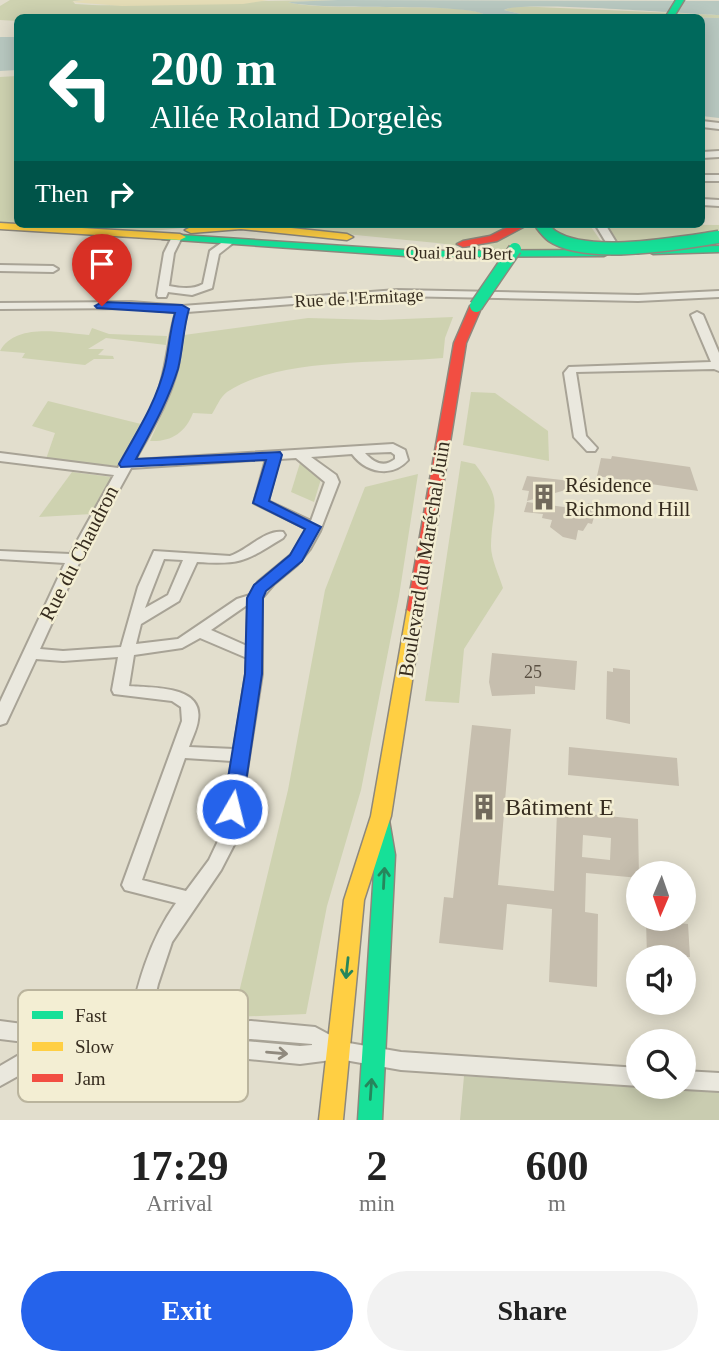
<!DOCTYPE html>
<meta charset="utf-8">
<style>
body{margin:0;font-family:"Times New Roman",serif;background:#f2f2f2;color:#222;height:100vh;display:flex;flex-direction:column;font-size:26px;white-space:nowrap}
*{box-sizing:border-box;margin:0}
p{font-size:23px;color:#767676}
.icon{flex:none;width:38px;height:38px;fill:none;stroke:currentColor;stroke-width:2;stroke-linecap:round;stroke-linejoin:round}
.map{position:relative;height:1120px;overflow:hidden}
.drawer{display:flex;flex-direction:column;background:#fff;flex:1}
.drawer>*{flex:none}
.hud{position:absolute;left:14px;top:14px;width:691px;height:214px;border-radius:10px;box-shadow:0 4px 18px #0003;background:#00695c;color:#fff;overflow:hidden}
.needle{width:46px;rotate:182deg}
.fabs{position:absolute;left:626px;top:861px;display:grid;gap:14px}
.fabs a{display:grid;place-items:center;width:70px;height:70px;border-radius:50%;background:#fff;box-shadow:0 4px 18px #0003;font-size:35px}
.pin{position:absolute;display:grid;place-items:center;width:60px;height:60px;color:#fff;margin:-72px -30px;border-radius:50% 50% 50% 0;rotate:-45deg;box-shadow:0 0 7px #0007}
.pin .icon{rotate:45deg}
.me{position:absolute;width:77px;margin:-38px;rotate:8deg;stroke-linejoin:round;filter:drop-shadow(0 0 5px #0008)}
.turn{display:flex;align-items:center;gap:24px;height:147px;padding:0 21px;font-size:32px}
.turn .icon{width:91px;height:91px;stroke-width:2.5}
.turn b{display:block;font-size:49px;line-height:60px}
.then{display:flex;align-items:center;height:66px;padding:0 21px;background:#0003;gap:14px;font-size:26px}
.eta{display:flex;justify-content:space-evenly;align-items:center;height:119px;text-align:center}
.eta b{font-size:42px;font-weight:800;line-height:49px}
.action{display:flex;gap:14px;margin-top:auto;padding:14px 21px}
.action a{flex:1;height:80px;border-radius:42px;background:#2563eb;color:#fff;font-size:28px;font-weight:800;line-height:80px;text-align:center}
.action a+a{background:#f2f2f2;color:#222}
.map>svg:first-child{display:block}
.green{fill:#ced2b0}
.sand{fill:#e4dcb6}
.cemetery{fill:#c9ccb0}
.water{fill:#b8c8c0}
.building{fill:#c6beae;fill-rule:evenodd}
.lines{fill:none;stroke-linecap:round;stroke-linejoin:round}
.street-casing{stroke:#a8a396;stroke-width:4}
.fast-casing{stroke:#8d887d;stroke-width:3}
.slow-casing{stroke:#8d887d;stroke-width:3}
.jam-casing{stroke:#8d887d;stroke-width:3}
.street{fill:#eae8de;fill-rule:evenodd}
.fast{fill:#16e098;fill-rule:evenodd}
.slow{fill:#ffcf43;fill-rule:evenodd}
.jam{fill:#f24e42;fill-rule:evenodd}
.fast-bridge-casing{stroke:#8d887d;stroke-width:15;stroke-linecap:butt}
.fast-bridge{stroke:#16e098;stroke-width:12}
.oneway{stroke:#26865c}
.oneway2{stroke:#908a7e}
.route{fill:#2563eb;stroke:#184099;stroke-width:2}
.labels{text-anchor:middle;stroke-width:5;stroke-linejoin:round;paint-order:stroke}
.far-street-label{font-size:18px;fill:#362c1f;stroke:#f3eed3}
.number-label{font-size:18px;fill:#5a5043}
.poi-label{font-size:21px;fill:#362c1f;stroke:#f3eed3;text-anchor:start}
.street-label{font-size:21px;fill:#362c1f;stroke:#f3eed3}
.near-poi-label{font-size:24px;fill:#362c1f;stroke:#f3eed3;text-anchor:start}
.key{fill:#f3eed3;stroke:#bab49d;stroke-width:2}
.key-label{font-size:19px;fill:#362c1f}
</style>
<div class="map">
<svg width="719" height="1120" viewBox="0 0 719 1120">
<rect width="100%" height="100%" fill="#e2decd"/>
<g class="green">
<path d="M10,0H85L73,1L75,4C111,7 146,4 182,3C234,2 286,0 338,0L288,2C323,13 470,0 487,16L18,18L17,21L0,20V6Z"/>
<polygon points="515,6 719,15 719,18 521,14 504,10"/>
<polygon points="17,76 17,224 0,222 0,77"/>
<polygon points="23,224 222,224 142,232"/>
<polygon points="245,224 589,224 603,244 569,249 497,251 437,243"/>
<polygon points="605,224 719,225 719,235 616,244"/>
<path d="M453,317L445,338L443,358C381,364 279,357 227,392C220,397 216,408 212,414L193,413C185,433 171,442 150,441L170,397L184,335L308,318L380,320Z"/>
<path d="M92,328L109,334L167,336L166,345L106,338L88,349H104L98,355L113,356L114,359H94L85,365L22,358L25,353L0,351C16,322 62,333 89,335Z"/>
<polygon points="471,392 495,393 548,431 549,461 463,445"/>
<polygon points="48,401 141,424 117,466 46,459 55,433 32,426"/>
<path d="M461,461L475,464C505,504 492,502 491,546C491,559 499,575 503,588L464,649L459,703L425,701Z"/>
<polygon points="300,463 321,479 314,502 291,492"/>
<polygon points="72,472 112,477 92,514 39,517"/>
<polygon points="418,474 399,596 361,790 327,906 306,1014 233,1017 288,790 325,590 365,487"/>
</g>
<polygon class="sand" points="85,0 268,0 243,4 122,6 71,2"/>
<polygon class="cemetery" points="464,1076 719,1092 719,1120 460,1120"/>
<g class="water">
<path d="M338,0L719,1V15C690,14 515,0 504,10L521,14L719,18V118L702,116V18H484L487,16C470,1 323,12 288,2Z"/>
<polygon points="0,37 17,37 17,70 0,71"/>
</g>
<g class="building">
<polygon points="612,456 690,467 698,491 597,476 601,458 611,459"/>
<polygon points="527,476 571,481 569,489 527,501 529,491 522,490"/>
<polygon points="527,502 586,510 588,503 612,506 609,519 594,517 592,524 588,523 583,531 578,530 576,540 563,537 550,527 552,520 542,518 543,514 524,512"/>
<polygon points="492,653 577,661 575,690 535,686 535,694 492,696 489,682"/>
<polygon points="613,668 630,670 630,724 606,719 607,671 613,672"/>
<path d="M472,725L511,729L498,885L554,891L557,811L638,819L639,878L586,873L585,912L598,914L597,987L549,982L552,909L507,904L503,950L439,943L444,897L453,898ZM583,835L611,838L610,860L582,857Z"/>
<polygon points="569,747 677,758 679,786 568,775"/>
<polygon points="646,920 688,924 690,957 647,957"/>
</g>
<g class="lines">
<g class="street-casing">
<g id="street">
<polygon points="702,121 719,123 719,129 702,127"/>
<polygon points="719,151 719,157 702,158 702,152"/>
<rect x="702" y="175" width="17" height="6"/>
<polygon points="702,199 719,200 719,206 702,205"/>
<polygon points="595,224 605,224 622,252 621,254 613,254"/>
<path d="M176,236L181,239L174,253L169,286C181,288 192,290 203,284L210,251L224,241L233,243L219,254L212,288L192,295L168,292L166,297H158L157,295L164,253L172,237Z"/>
<polygon points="0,265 53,266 58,269 53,272 0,271"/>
<path d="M397,290L638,295L719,291V297L638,301L397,296L187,312C182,330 181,348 178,366C170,400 152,429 135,460L393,444L405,450L408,460C392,478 366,473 352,454L311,457L336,475L339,482L320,531L310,549L297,565L274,584L262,598V674L236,841L221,870L172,942L158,984L147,1031L156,1032L158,1029L165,1026L251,1021L315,1027L343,1042L401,1052L639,1068V1086L401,1070L339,1059L300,1064L136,1048H87L27,1071L0,1086V1066L24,1052L49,1045L0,1039V1021L68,1030H128C137,985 149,941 176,903L125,890L122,885L182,721L181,707L172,701L114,694L112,690L118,657L63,661L36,659L8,719L6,723L0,725V702L65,563L0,559V551L70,554L114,475L0,461V453L118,468C129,446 145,424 155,401C167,373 167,341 176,312L131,308L0,309V303L131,302L182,306ZM391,452L395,455V459C384,468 374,463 365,453ZM296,458L325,482L311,521L268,501L279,459ZM266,459L254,503L307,529L292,554L258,582L250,595L237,599L178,639L136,644L141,624L179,601L197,562C243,565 245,561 283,538L285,535L283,532C265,529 247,551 230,556L154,551L138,587L121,647L63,651L40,649L81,559L131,468ZM164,559L183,560L168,595L145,608ZM248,605L247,646L211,630L247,605ZM200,638L247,658L246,674L234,749L189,747C192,738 197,729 198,720C204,685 151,688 129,686L134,655L182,648ZM185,758L232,761L218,841L209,860L186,891L142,880ZM251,1039L312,1044V1045L300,1046L234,1040Z"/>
<polygon points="697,312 703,315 719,353 719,371 714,369 576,372 586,436 597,448 595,451 587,451 574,437 564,373 569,367 711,362 691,315"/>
<polygon points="684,1071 719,1073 719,1091 684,1089 677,1087 684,1087"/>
</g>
</g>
<g class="fast-casing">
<g id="fast">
<polygon points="676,0 684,0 673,18 665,18"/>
<polygon points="166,234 420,251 604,250 610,253 604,256 420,257 162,239 160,237"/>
<polygon points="719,246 719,252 653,254 647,251 653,248"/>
<polygon points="382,818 389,820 395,855 382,1120 358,1120 375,855 372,825 375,820"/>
</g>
</g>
<g class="slow-casing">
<g id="slow">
<polygon points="0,223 180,234 186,237 180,240 0,229"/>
<polygon points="224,224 254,224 347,234 353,237 347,240 241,229 191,233 185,230 191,227"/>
<polygon points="415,605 423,610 391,816 364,900 343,1120 319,1120 344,900 371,816 407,610"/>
</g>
</g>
<g class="jam-casing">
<g id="jam">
<polygon points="514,224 529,224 497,241 463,247 457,244 463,241 490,236"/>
<polygon points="476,302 482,306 466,343 423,610 415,615 407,610 454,343 470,306"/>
</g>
</g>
<use href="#street" class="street"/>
<use href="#fast" class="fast"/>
<use href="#slow" class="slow"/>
<use href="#jam" class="jam"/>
<g class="fast-bridge-casing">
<g id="fast-bridge">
<path d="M541,224C544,228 548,233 552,236C588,260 678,243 719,237"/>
<polyline points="476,306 515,249"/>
</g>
</g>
<use href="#fast-bridge" class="fast-bridge"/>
</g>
<defs><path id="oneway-shaft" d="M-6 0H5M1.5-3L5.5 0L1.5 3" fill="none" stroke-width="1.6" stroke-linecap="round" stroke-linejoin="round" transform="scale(1.75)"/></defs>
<g class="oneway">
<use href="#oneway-shaft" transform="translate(384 878) rotate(-87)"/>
<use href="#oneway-shaft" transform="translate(347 968) rotate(96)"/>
<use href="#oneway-shaft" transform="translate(371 1089) rotate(-86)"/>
</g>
<use class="oneway2" href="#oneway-shaft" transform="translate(277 1053) rotate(5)"/>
<path class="route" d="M102,302L182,305L189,309C183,329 183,349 178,369C168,401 152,429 136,459L280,452L282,455L269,501L321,527L302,561L266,591L263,598L262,674L242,809L239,814L232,816L225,814L223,809L245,674L247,598L254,585L290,555L305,529L253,503L266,460L121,467L119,464C137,432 157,401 165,366C169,348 170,330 175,313L97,308L95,306Z"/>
<defs>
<g id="building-bare" transform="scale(2.1)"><path d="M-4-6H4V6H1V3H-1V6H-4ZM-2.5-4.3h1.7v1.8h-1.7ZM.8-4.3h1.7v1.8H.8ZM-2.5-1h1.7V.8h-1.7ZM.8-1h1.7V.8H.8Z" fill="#726a5c" stroke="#f3eed3" stroke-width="2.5" paint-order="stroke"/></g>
</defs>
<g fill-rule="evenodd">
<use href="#building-bare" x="544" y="497"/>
<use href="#building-bare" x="484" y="807"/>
</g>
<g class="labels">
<g class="far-street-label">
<text transform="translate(459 253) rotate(1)" y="6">Quai Paul Bert</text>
<text transform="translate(359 298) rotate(-3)" y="6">Rue de l'Ermitage</text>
</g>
<g class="number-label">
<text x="533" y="678">25</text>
</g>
<g class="poi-label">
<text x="565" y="492">Résidence<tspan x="565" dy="24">Richmond Hill</tspan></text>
</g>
<g class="street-label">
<text transform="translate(79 553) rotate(-63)" y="7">Rue du Chaudron</text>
<text transform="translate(424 559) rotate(-81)" y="7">Boulevard du Maréchal Juin</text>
</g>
<g class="near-poi-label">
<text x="505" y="815">Bâtiment E</text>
</g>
</g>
<rect x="18" y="990" width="230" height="112" rx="10" class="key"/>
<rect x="32" y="1011" width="31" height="8" fill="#16e098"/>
<rect x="32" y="1042" width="31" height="9" fill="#ffcf43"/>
<rect x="32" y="1074" width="31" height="8" fill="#f24e42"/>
<g class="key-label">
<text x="75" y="1022">Fast</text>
<text x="75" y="1053">Slow</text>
<text x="75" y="1085">Jam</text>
</g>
</svg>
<div class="fabs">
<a><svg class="needle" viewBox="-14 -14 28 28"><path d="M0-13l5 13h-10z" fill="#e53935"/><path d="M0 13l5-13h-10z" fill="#767676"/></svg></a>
<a><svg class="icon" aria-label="sound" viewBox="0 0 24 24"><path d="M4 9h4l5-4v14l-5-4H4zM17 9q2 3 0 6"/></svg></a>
<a><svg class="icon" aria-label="search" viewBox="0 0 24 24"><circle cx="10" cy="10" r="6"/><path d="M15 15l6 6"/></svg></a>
</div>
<div class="pin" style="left:102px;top:306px;background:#d93025"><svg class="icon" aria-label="arrive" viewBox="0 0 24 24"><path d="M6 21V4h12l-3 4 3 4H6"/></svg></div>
<svg class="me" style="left:232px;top:809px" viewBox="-20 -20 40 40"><circle r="17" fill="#2563eb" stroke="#fff" stroke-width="3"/><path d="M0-11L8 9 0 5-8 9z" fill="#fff"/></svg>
<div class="hud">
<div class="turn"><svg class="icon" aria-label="left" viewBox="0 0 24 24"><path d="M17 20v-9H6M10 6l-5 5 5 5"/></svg><div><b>200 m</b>Allée Roland Dorgelès</div></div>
<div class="then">Then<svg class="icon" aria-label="right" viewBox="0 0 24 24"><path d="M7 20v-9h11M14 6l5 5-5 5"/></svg></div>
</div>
</div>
<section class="drawer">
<div class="eta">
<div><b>17:29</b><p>Arrival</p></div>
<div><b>2</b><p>min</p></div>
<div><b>600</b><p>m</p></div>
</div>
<div class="action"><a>Exit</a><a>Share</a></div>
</section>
